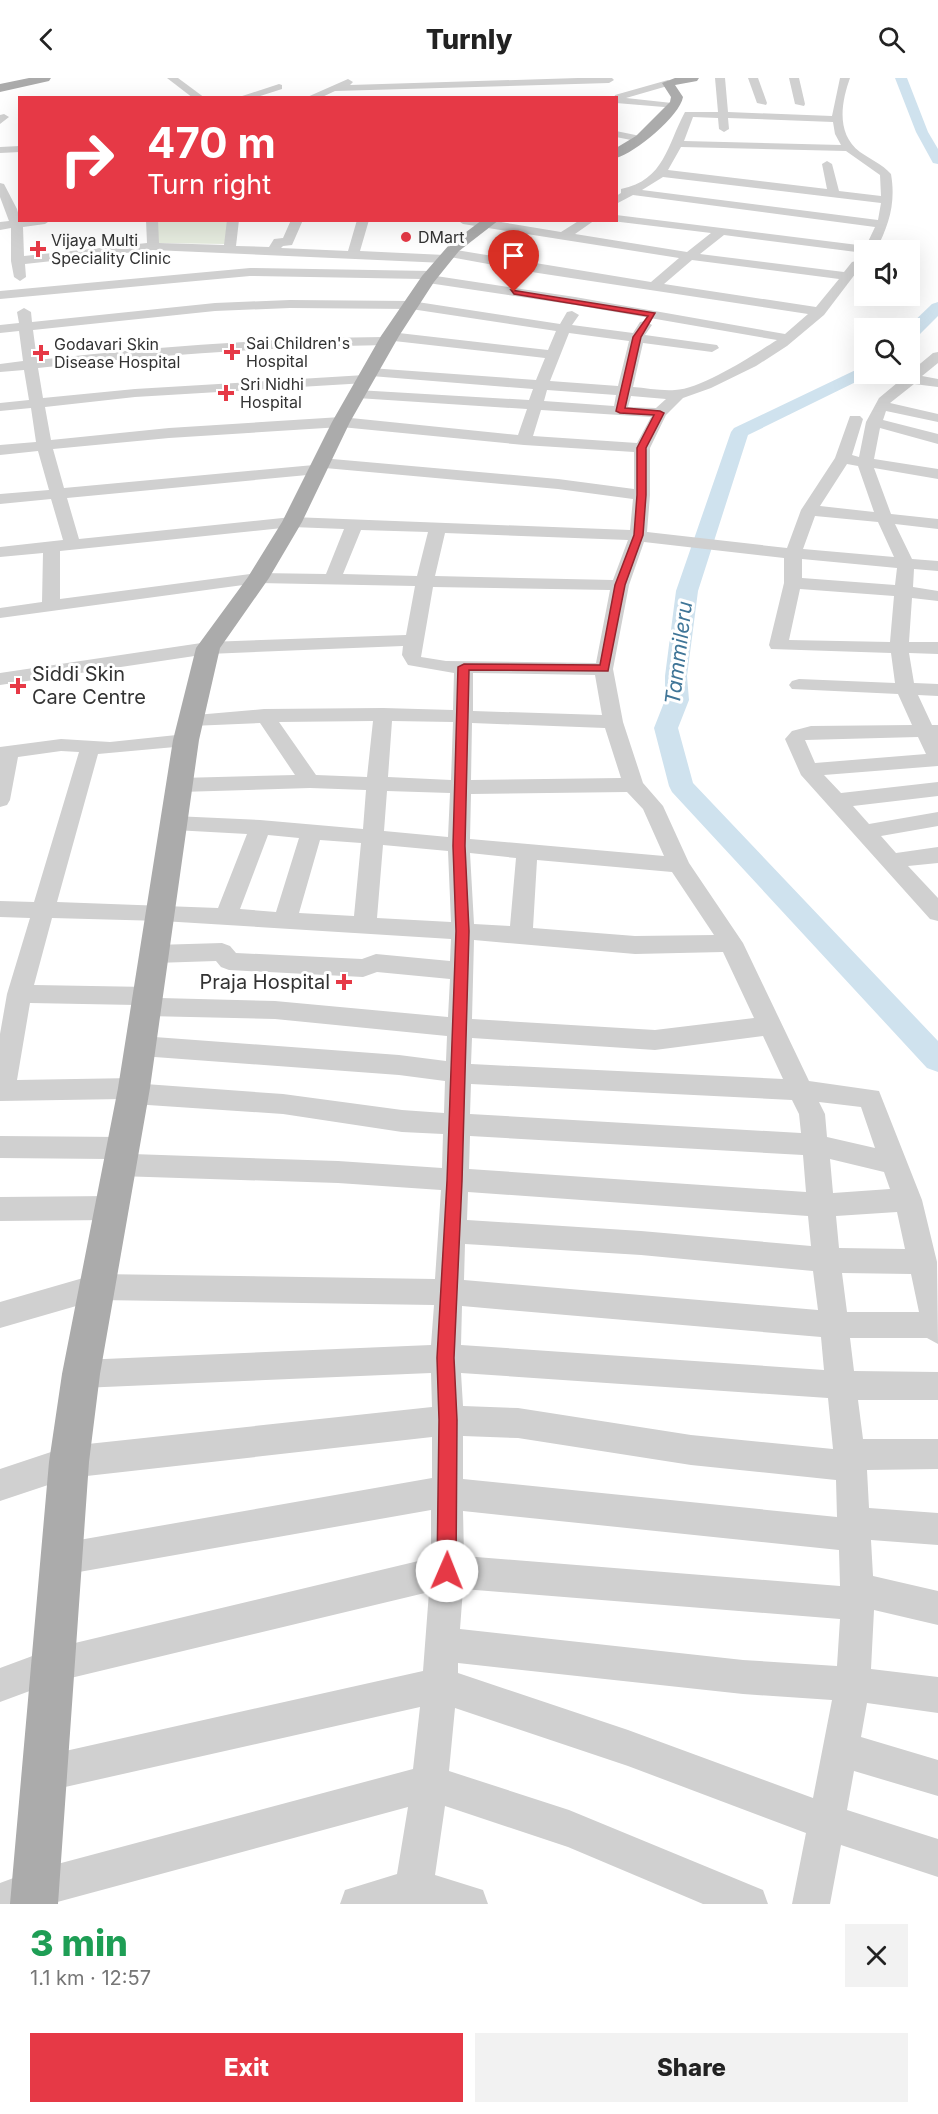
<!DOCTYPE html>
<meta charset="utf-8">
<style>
body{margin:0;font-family:Inter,sans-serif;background:#f2f2f2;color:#222;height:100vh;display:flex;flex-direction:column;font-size:22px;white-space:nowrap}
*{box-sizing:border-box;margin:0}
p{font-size:20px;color:#767676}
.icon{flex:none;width:33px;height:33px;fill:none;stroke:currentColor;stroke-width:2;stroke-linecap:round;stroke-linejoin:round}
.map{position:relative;height:1826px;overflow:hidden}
.sheet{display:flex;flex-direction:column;background:#fff;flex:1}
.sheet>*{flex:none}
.hud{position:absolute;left:18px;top:18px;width:600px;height:126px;border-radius:0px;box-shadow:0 6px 24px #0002;background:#e63946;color:#fff;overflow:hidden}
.fabs{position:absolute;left:854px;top:162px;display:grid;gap:12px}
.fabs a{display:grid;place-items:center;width:66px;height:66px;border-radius:0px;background:#fff;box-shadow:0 6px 24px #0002;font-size:30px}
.pin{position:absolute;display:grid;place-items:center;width:51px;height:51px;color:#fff;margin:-62px -26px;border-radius:50% 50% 50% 0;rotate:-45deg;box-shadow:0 0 6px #0007}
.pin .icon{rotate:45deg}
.me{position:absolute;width:66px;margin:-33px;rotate:1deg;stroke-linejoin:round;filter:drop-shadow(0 0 4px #0008)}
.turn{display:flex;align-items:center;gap:21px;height:126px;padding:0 30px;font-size:27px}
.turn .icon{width:78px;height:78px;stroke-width:2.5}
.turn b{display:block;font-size:42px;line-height:51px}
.round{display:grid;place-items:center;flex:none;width:63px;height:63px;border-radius:0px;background:#f2f2f2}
.overview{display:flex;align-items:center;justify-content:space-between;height:102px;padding:0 30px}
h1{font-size:36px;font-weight:800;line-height:45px;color:#1e9e55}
.button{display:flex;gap:12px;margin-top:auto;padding:12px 30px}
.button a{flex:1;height:69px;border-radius:0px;background:#e63946;color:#fff;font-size:24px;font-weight:800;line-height:69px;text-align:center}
.button a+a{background:#f2f2f2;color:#222}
header{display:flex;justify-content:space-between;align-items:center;height:78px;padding:0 30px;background:#fff;font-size:27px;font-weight:800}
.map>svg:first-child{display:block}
.green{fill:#e6ecdf}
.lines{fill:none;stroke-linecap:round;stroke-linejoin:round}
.river{fill:#cfe2ee;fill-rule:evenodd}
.minor{fill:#d0d0d0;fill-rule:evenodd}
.major{fill:#ababab;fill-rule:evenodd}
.route{fill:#e63946;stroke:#96252e;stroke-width:1.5}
.poi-dot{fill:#e63946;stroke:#fff;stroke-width:2}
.labels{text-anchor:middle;stroke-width:6;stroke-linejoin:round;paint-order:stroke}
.far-poi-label{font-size:16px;fill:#333;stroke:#fff;text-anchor:start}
.poi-label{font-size:20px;fill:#333;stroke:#fff;text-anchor:start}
.water-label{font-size:21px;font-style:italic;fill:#3f7597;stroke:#fff}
</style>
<header><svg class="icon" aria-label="back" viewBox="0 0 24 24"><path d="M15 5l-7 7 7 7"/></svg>Turnly<svg class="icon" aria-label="search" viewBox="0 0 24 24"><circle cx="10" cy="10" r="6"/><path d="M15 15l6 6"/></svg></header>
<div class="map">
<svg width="938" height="1826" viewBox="0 0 938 1826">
<rect width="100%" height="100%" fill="#fff"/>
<polygon class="green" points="157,143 229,143 225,166 157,165"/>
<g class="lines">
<g class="river">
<polygon points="895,0 907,0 928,54 938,71 938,86 933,85 916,54"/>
<polygon points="938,224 938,238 915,261 909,263 907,250 932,226"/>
<polygon points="864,288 864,296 870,297 748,357 698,513 687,598 689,622 678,650 693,705 938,963 938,994 927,990 672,714 669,708 654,650 665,622 665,598 676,513 731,354 734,350"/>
</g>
<g class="minor">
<polygon points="167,0 178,0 205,20 193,20"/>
<polygon points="578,0 612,0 614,2 609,5 335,13 320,20 305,20 348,1 353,4 350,7"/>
<path d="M715,0H725L728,34L832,38L840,0H850C841,25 836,56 860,74C870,81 882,86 891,96C896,125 889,147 876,172H864V175L724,157L700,176L844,194L852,184L856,183L862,187L824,237L787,268L756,288L711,310L683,320L666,337L650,370V417L647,454L787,470L801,432L835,380L850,338H860L863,341L852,377L859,379L866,344L879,320L933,275L938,274V285L922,298L938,301V309L914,306L890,325L938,336V344L886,333L883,342L938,356V366L880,350L874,381L938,391V401L874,390L891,436L938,441V451L895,446L912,481L938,483V493L914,491L913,509L938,513V523L912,520L909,564H938V576L909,575L914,605L938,606V618L918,617L932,647H938V688L824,697L841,715L938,704V718L853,728L869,746L938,734V748L881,758L896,775L938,769V785L908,788L938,820V843L930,841L801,697L785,661L792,653L811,648L912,647L898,616L792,611L789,607L792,603L799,601L895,605L891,575L771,571L769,567L784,505V480L644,464L629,507L613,591L623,644L643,705L663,728L689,785L743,865L809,1003L879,1013L922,1122L937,1184L938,1266L927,1260H850L854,1293L938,1294V1322H858L863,1361H938V1391L867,1392L869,1430L938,1435V1467L871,1462L873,1498L938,1513V1547L874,1532L871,1591L938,1599V1635L867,1625L861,1659L938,1682V1718L854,1693L847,1732L938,1761V1799L841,1767L830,1826H792L806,1755L628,1688L455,1630L449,1693L569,1732L763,1812L768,1826H703L568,1769L445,1728L435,1797L483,1812L488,1826H340L345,1812L397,1796L408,1729L50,1826H0V1805L35,1792L413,1691L420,1629L43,1714L30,1709L25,1696L30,1683L43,1678L423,1593L429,1514L54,1604L0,1624V1590L54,1570L431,1480V1432L62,1497L50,1493L46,1481L50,1469L62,1465L432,1400V1359L69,1400L0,1423V1391L69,1368L432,1329L431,1295L81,1310L70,1306L66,1296L70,1286L81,1282L431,1267L434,1227L97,1222L0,1250V1224L97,1196L435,1201L441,1112L338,1105L118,1098L109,1095L105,1087L108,1081L0,1080V1058L122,1059L131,1062L135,1070L132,1076L338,1083L442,1090L443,1056L402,1054L283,1036L133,1026L123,1021L0,1023V956L7,916L30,840L0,839V823L34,824L79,674L61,673L18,679L10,722L7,727L0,729V669L61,661L110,664L186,656L193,658L196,662L193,666L186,668L98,676L57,824L218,830L247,756L174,752L166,750L163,745L166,740L174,738L260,742L363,751L366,712L310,710L180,714L173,712L170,707L173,702L180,700L295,697L260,645L191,648L184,646L181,642L184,638L264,631L383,630L453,632L454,595L408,587L402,577L403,568L208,576L0,607V595L208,564L406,557L415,508L258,505L0,540V530L42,524L43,475L0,479V469L63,462L51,421L0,426V416L49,412L38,373L0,377V367L36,364L31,330L0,333V325L29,322L24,292L0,294V286L23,283L19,253L0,255V247L19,245L17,234L24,230L31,234L32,244L215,225L290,222L411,223L560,246L567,234L572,233L579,237L572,247L633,255L640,244L645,243L652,247L645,257L717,267L719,270L712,274L643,265L633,309C646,310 661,313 675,312C702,311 753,277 777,262L575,227L428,205L422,201L250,198L0,221V213L250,190L431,193L436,194V198L575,219L785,256L808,236L538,195L450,179L449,184L445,185L153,172L25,186L26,199L20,203L14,199L11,183V150L0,152V144L9,143L0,119V105L4,106L17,131L20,142H51L45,146L23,149L24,178L147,165L146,142H158L159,165L224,167L227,142H239L236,168L269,169L274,161L283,160L291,142H303L292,167L283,168L281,170L348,173L357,142H369L360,173L445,177L446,172L450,171L651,204L679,180L463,146L457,142H489L561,154L580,142H595L575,156L687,174L711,155L612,143L616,142V137L866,168L875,149L633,117L616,126V118L621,115V111C665,102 667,67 685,34H718ZM693,39L718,40L719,51L724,54L729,51L728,40L833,44L835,56L841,67L684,63ZM681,69L846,73L880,97L881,118L839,113L832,86L827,83L822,86L827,111L668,92ZM663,99L881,125L878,142L642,112ZM692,182L839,201L816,229L664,206ZM290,230L411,231L556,253L548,272L390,254L385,255L384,259C268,260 152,269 37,282L33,252L215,233ZM569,255L629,263L618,308L550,303ZM394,263L545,280L536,302L370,290L365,291L363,294L365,297L135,311L43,320L38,290C154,277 270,269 387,267ZM371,298L533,311L529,322L357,312L350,316L357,320L527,331L518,357L341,339L169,350L51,362L45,329L135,319L366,305L371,304L373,301ZM547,312L616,317L614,328L544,323ZM631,318L666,321L656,330L628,329ZM541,332L651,339L637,365L533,358ZM341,349L524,367L634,374V411L558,401L321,380L315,382L314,387L64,410L53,371L169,360ZM847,386L858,388L874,434L820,428ZM325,390L558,411L633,421L630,452L292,439L79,461L67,420L318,396L324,394ZM815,438L878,444L894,479L803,471ZM292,449L344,451L326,496L258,495L60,521V473ZM361,452L428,454L417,498L343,496ZM445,455L628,462L613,502L435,498ZM802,481L897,490L895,507L802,500ZM433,509L610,512L596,585L446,583L421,579ZM800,511L894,518L890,564L789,562ZM473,595L595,597L602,637L473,633ZM373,643L367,699L316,697L279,644ZM392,643L453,644L451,702L388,699ZM472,645L605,650L621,700L471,702ZM918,659L926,676L815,685L805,662ZM387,713L450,715L448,759L384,753ZM627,714L643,731L664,778L470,761L471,716ZM268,757L299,760L276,834L240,831ZM320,762L361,765L354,838L299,835ZM383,767L448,773L451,844L377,840ZM470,775L516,780L510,848L474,846ZM537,782L672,794L714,857L635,858L533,850ZM52,840L162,843L451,861L450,883L376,876L362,881L236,875L230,868L222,865L155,867L147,870L143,876L147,882L155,885L216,883L221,889L229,892L363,899L377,894L450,901L448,939L275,923L160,920L158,912L149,909L34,907ZM474,862L635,876L723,874L754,940L655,952L472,941ZM30,925L136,927L138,936L147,938L275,941L447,958L446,983L399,977L141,958L132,961L129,968L132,975L141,978L399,997L445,1003L444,1035L402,1032L283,1016L145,1006L143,1003L134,1000L17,1002ZM763,958L783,1001L471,986L472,960L655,972ZM471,1006L792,1022L799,1036L801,1055L470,1036ZM819,1024L861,1029L875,1070L827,1059L825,1036ZM470,1058L803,1077L806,1114L469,1091ZM830,1081L884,1094L890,1111L833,1115ZM468,1114L808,1138L811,1168L641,1153L467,1142ZM897,1134L905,1171L839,1170L836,1138ZM465,1166L641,1177L813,1193L818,1232L464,1202ZM842,1195L911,1196L919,1234H847ZM462,1228L821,1259L824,1292L461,1267ZM461,1295L828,1320L833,1371L691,1357L518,1330L463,1328ZM463,1358L518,1360L691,1387L836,1402L837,1439L463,1401ZM463,1433L839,1472L840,1508L464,1478ZM463,1511L840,1541L837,1588L743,1582L460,1551ZM458,1585L743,1616L832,1622L813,1720L628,1652L458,1595Z"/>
<polygon points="748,0 758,0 767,25 766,27 757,25"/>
<polygon points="789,0 799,0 805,26 804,28 795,26"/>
<polygon points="668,2 673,5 671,7 626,20 672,25 676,26 676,30 616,25 616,20 614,20 615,17"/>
<polygon points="279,6 282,7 282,11 254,20 236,20"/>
<polygon points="4,36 9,39 0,46 0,37"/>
<polygon points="616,53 645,59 646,61 641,64 616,59"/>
<polygon points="20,68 20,74 0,75 0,69"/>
<polygon points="111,1118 121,1122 125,1130 121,1138 111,1142 0,1143 0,1119"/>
</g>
<g class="major">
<polygon points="29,0 51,0 49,3 0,14 0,6"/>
<path d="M675,0H699L697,3L675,7L683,19C680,38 635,75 616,80V70L636,58L670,24L671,19L662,5Z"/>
<polygon points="482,142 499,142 459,173 434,204 399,258 350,344 302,444 269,500 220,570 199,662 150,1010 100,1296 89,1384 58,1826 10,1826 49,1384 62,1296 118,1010 173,662 196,570 248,499 282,444 332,344 381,258 422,198 449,167"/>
</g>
</g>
<polygon class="route" points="511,212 655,235 641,259 625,330 660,333 664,335 646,370 646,417 643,457 625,507 608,593 469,592 465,768 469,853 462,1103 454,1280 457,1342 456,1493 454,1500 447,1503 440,1500 437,1493 439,1342 437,1280 447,1103 456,853 453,768 458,589 464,586 600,587 615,507 634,457 637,417 637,370 654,337 620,335 616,333 633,259 648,238 514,216"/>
<g class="poi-dot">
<circle cx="406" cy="159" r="6"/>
<path d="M35 162h6v6h6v6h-6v6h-6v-6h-6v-6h6z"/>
<path d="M229 265h6v6h6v6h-6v6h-6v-6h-6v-6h6z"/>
<path d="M38 266h6v6h6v6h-6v6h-6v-6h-6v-6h6z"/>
<path d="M223 306h6v6h6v6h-6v6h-6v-6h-6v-6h6z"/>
<path d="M15 599h6v6h6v6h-6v6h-6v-6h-6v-6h6z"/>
<path d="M341 895h6v6h6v6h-6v6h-6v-6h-6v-6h6z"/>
</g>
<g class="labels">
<g class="far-poi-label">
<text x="418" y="165">DMart</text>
<text x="51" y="168">Vijaya Multi<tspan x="51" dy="18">Speciality Clinic</tspan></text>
<text x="246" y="271">Sai Children's<tspan x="246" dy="18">Hospital</tspan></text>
<text x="54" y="272">Godavari Skin<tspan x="54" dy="18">Disease Hospital</tspan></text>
<text x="240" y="312">Sri Nidhi<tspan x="240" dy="18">Hospital</tspan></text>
</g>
<g class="poi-label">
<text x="32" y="603">Siddi Skin<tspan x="32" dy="23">Care Centre</tspan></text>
<text x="330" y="911" text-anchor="end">Praja Hospital</text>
</g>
<g class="water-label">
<text transform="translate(679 575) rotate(-83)" y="7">Tammileru</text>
</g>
</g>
</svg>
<div class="fabs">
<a><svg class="icon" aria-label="sound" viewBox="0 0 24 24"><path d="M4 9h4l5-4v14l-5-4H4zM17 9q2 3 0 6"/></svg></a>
<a><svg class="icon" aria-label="search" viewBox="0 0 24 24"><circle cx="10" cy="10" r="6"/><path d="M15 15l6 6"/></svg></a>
</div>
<div class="pin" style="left:514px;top:214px;background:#d93025"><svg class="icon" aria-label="arrive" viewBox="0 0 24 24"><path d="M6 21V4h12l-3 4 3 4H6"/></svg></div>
<svg class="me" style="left:447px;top:1493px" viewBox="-20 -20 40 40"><circle r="19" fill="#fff"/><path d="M0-13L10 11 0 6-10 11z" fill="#e63946"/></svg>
<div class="hud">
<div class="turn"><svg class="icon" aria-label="right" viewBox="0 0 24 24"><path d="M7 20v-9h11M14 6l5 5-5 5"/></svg><div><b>470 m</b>Turn right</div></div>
</div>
</div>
<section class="sheet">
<div class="overview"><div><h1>3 min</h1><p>1.1 km · 12:57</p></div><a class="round"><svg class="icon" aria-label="close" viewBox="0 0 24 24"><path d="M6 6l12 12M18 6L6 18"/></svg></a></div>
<div class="button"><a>Exit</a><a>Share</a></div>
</section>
